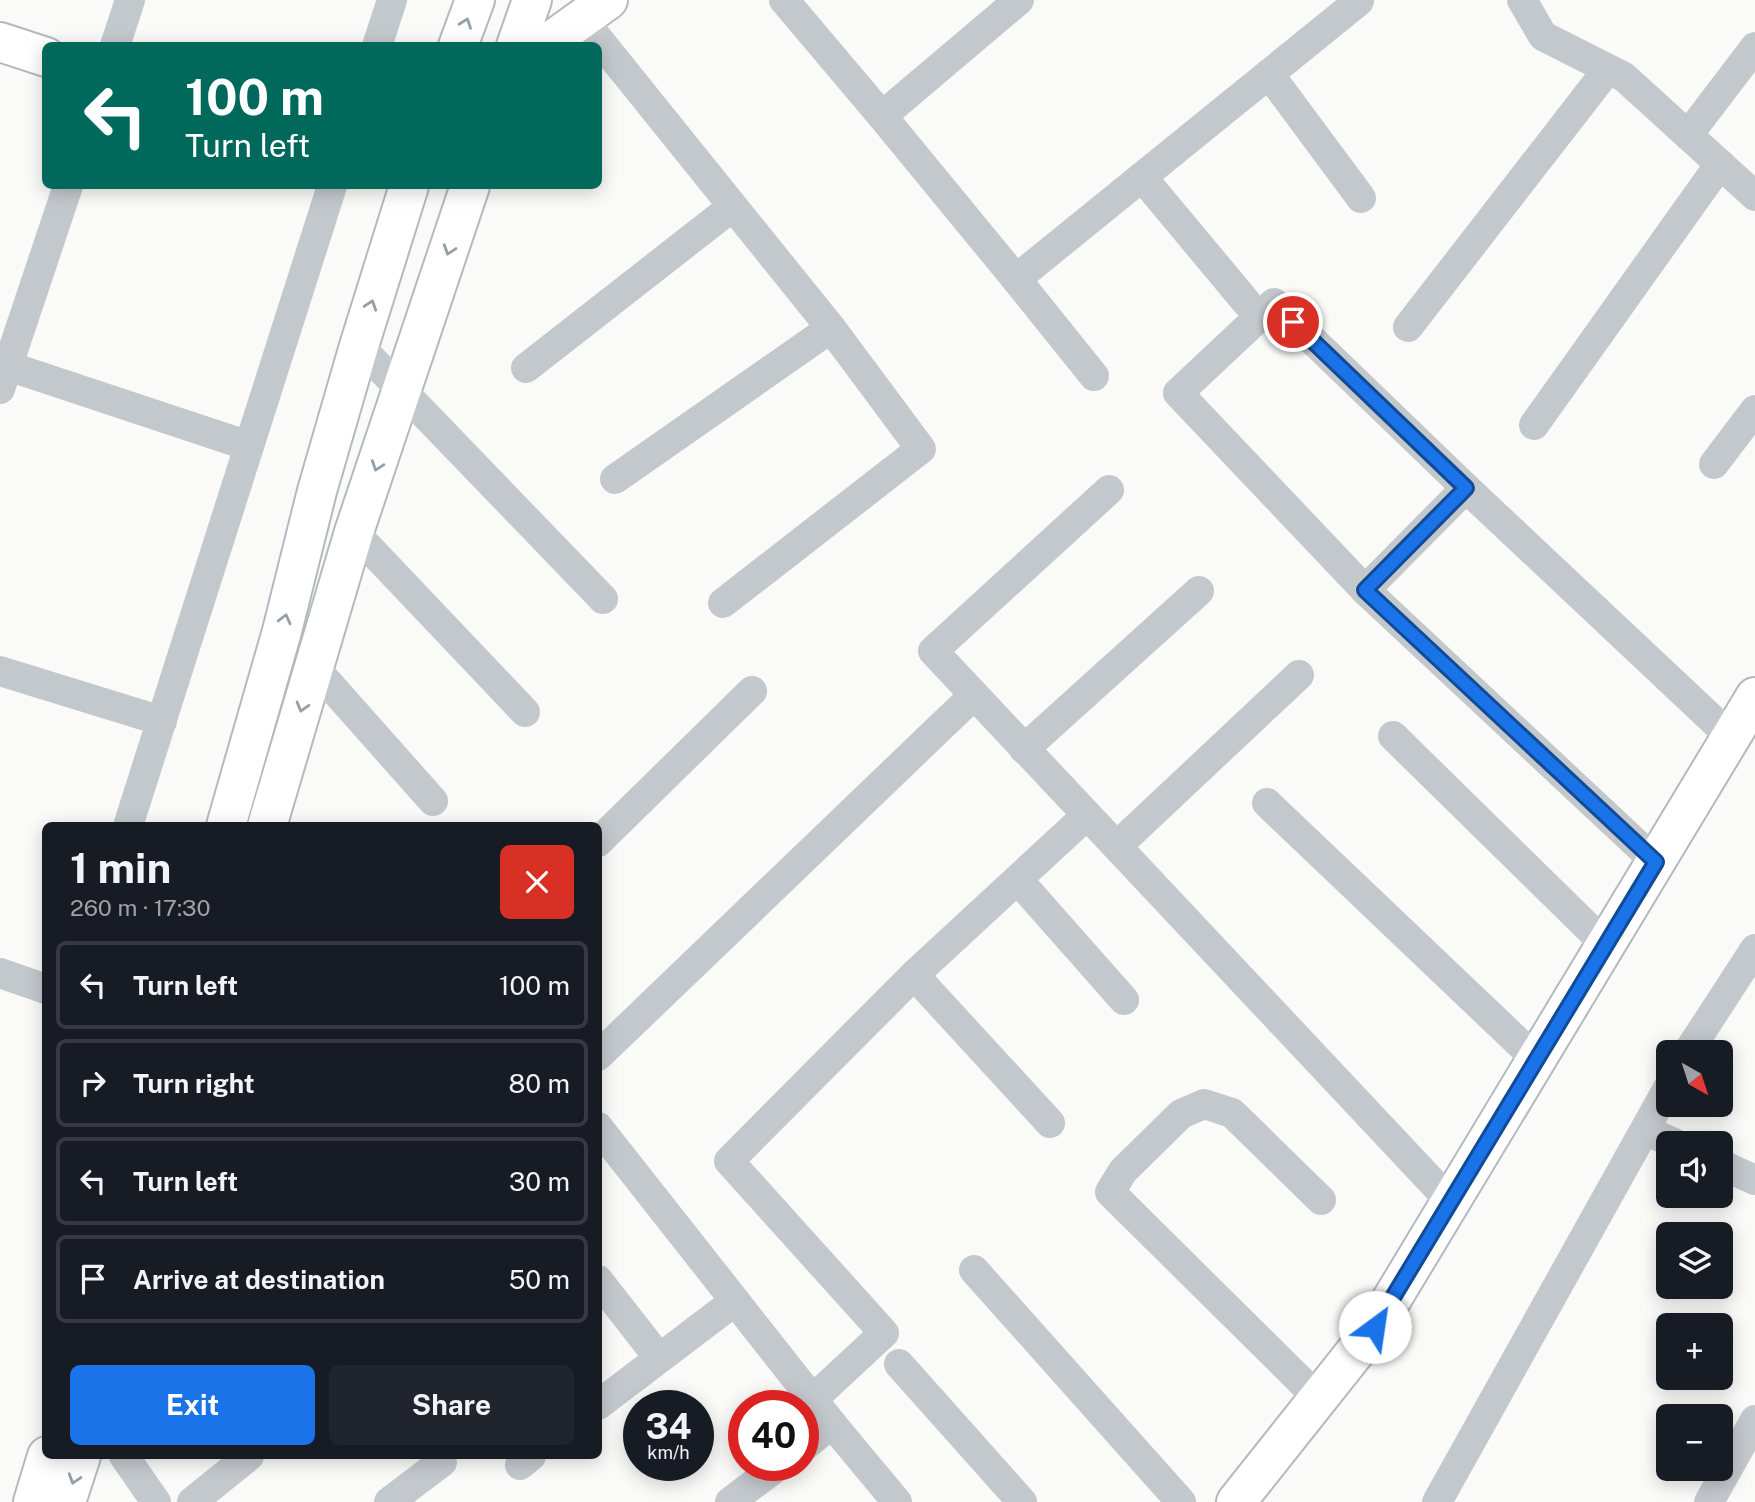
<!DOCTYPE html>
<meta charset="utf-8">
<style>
body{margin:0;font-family:"Public Sans",sans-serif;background:#20242c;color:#f1f3f6;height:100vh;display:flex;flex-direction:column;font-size:26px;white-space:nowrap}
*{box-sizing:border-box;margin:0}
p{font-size:23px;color:#9ea1a6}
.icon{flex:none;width:38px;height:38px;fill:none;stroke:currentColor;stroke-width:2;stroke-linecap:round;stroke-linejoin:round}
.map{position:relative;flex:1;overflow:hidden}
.side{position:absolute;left:42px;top:822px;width:560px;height:637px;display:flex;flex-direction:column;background:#171b24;border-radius:10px;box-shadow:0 4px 18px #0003}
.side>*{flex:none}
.guide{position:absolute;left:42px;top:42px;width:560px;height:147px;border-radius:10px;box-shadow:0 4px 18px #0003;background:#00695c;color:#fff;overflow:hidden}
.needle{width:46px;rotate:141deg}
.fabs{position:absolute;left:1656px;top:1040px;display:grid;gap:14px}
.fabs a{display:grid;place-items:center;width:77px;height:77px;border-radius:10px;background:#171b24;box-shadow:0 4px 18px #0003;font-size:35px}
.speed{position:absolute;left:623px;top:1390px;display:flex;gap:14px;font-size:35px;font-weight:700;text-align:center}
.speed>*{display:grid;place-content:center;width:91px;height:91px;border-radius:50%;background:#171b24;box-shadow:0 4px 18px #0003;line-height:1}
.speed small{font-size:18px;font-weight:400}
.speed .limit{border:10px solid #d22;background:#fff;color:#111}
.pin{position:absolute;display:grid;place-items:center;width:60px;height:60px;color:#fff;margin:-30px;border:4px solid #fff;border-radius:50%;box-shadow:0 2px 7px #0007}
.me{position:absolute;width:77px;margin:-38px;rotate:31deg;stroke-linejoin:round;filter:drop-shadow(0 0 5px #0008)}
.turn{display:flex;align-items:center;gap:24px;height:147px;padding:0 28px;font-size:32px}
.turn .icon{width:91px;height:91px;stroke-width:2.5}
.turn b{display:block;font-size:49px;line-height:60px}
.round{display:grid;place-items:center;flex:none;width:74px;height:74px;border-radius:10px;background:#20242c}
.overview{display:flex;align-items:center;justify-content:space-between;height:119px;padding:0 28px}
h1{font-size:42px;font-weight:700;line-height:52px}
.action{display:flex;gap:14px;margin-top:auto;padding:14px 28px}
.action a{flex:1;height:80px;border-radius:10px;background:#1a73e8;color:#fff;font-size:28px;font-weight:700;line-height:80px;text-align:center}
.action a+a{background:#20242c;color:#f1f3f6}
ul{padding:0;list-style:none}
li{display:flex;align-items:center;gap:21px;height:88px;margin:0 14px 10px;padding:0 14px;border:4px solid #363941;border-radius:10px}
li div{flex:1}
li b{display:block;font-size:26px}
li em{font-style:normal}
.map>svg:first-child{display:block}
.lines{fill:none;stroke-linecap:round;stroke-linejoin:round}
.secondary-casing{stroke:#b3babf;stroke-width:42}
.street{stroke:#c3c8cc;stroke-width:30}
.secondary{stroke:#fff;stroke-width:38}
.oneway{stroke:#939fa8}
.route-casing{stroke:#114b97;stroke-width:18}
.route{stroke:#1a73e8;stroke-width:12}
</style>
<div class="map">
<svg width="1755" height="1502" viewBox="0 0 1755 1502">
<rect width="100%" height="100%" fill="#fafaf8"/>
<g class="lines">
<g class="secondary-casing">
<g id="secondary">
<polyline points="0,42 46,57"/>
<polyline points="458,46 475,0"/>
<polyline points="516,46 532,0"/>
<polyline points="544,46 608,0"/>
<polyline points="226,826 282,631 317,491 359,346 409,186"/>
<polyline points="267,826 354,532 470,186"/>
<polyline points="33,1502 47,1456"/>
<polyline points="66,1502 81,1456"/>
<polyline points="1236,1502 1375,1327 1755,697"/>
</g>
</g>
<g class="street">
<polyline points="784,0 882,116 1016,279 1359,1"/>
<polyline points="1522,0 1543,36 1624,77 1755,196"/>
<polyline points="582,19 831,328 921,449 723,603"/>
<polyline points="115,46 130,0"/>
<polyline points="377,46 392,0"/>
<polyline points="1269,74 1361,198"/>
<polyline points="882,116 1019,0"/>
<polyline points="1688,135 1755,47"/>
<polyline points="1142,177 1247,303"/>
<polyline points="1016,279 1094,376"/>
<polyline points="1408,327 1608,69"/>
<polyline points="359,346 603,599"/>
<polyline points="8,366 249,446"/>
<polyline points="526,368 732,207"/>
<polyline points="0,389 68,186"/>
<polyline points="1534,425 1720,164"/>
<polyline points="1714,464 1755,410"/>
<polyline points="615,479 831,328"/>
<polyline points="1109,490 933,651 1451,1202"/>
<polyline points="354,532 525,712"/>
<polyline points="1365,590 1466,488"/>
<polyline points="314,667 433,801"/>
<polyline points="0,671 162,721"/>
<polyline points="1393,736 1606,945"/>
<polyline points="1024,749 1199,591"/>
<polyline points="1267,803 1537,1060"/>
<polyline points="128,826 332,186"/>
<polyline points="598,842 752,691"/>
<polyline points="1117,846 1299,675"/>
<polyline points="1656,862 1365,590 1178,393 1274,303 1466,488 1731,737"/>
<polyline points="1018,880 1124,1000"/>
<polyline points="0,973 46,989"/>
<polyline points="914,975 1050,1123"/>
<polyline points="1688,1052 1755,949"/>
<polyline points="598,1056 974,695"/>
<polyline points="598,1127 832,1424 897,1502"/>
<polyline points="1645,1130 1674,1143"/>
<polyline points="1720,1164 1755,1180"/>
<polyline points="974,1270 1181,1502"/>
<polyline points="598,1280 659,1358"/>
<polyline points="899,1364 1022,1502"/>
<polyline points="813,1399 884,1333 729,1161 914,975 1087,815"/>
<polyline points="1319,1399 1110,1192 1123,1171 1181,1114 1204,1104 1232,1113 1321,1200"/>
<polyline points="598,1405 735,1301"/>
<polyline points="803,1447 832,1424"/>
<polyline points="124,1456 156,1502"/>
<polyline points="520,1465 531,1456"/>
<polyline points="192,1502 249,1456"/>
<polyline points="389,1502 442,1462"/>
<polyline points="730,1502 779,1465"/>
<polyline points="1437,1502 1668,1088"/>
<polyline points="1709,1502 1755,1420"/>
</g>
<use href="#secondary" class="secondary"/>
</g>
<defs><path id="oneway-chevron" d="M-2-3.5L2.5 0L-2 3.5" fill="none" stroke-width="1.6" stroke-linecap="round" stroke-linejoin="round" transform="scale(1.75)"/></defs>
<g class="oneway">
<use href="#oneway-chevron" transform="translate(466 23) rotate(-70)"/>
<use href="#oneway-chevron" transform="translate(449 250) rotate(108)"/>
<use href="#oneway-chevron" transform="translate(371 305) rotate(-72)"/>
<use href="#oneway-chevron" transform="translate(377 466) rotate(109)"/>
<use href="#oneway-chevron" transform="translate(285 619) rotate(-76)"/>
<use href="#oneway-chevron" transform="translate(302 707) rotate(106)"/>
<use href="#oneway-chevron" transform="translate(74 1479) rotate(108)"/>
</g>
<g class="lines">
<g class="route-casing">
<polyline id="route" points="1293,322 1466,488 1365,590 1656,862 1375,1327"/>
</g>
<use href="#route" class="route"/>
</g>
</svg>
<div class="fabs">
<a><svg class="needle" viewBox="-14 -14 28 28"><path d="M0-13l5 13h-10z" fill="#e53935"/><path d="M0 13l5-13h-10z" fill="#9ea1a6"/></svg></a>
<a><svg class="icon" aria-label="sound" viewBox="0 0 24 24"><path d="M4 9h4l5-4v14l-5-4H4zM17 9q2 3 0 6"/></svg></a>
<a><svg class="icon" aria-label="layers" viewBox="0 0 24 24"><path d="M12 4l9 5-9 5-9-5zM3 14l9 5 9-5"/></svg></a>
<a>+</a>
<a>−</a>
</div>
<div class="speed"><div>34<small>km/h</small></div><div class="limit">40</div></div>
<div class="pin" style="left:1293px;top:322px;background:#d93025"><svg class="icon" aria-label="arrive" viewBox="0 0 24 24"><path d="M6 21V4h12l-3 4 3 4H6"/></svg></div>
<svg class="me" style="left:1375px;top:1327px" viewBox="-20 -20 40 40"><circle r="19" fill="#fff"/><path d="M0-13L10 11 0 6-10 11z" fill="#1a73e8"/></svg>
<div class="guide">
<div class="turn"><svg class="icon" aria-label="left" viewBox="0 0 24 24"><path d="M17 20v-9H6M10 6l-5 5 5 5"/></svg><div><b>100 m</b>Turn left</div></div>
</div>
<section class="side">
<div class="overview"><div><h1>1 min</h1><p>260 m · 17:30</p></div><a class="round" style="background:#d93025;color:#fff"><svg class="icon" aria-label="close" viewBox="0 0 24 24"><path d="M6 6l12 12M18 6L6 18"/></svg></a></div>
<ul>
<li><svg class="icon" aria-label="left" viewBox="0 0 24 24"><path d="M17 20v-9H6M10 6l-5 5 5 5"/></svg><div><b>Turn left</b></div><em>100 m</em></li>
<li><svg class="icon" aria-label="right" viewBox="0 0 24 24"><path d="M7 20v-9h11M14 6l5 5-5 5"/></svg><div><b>Turn right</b></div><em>80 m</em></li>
<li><svg class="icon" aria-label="left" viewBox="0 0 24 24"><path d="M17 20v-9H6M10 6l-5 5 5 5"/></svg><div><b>Turn left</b></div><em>30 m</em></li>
<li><svg class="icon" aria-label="arrive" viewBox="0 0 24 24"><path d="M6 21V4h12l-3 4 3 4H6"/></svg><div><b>Arrive at destination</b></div><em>50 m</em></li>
</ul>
<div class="action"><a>Exit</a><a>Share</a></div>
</section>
</div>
